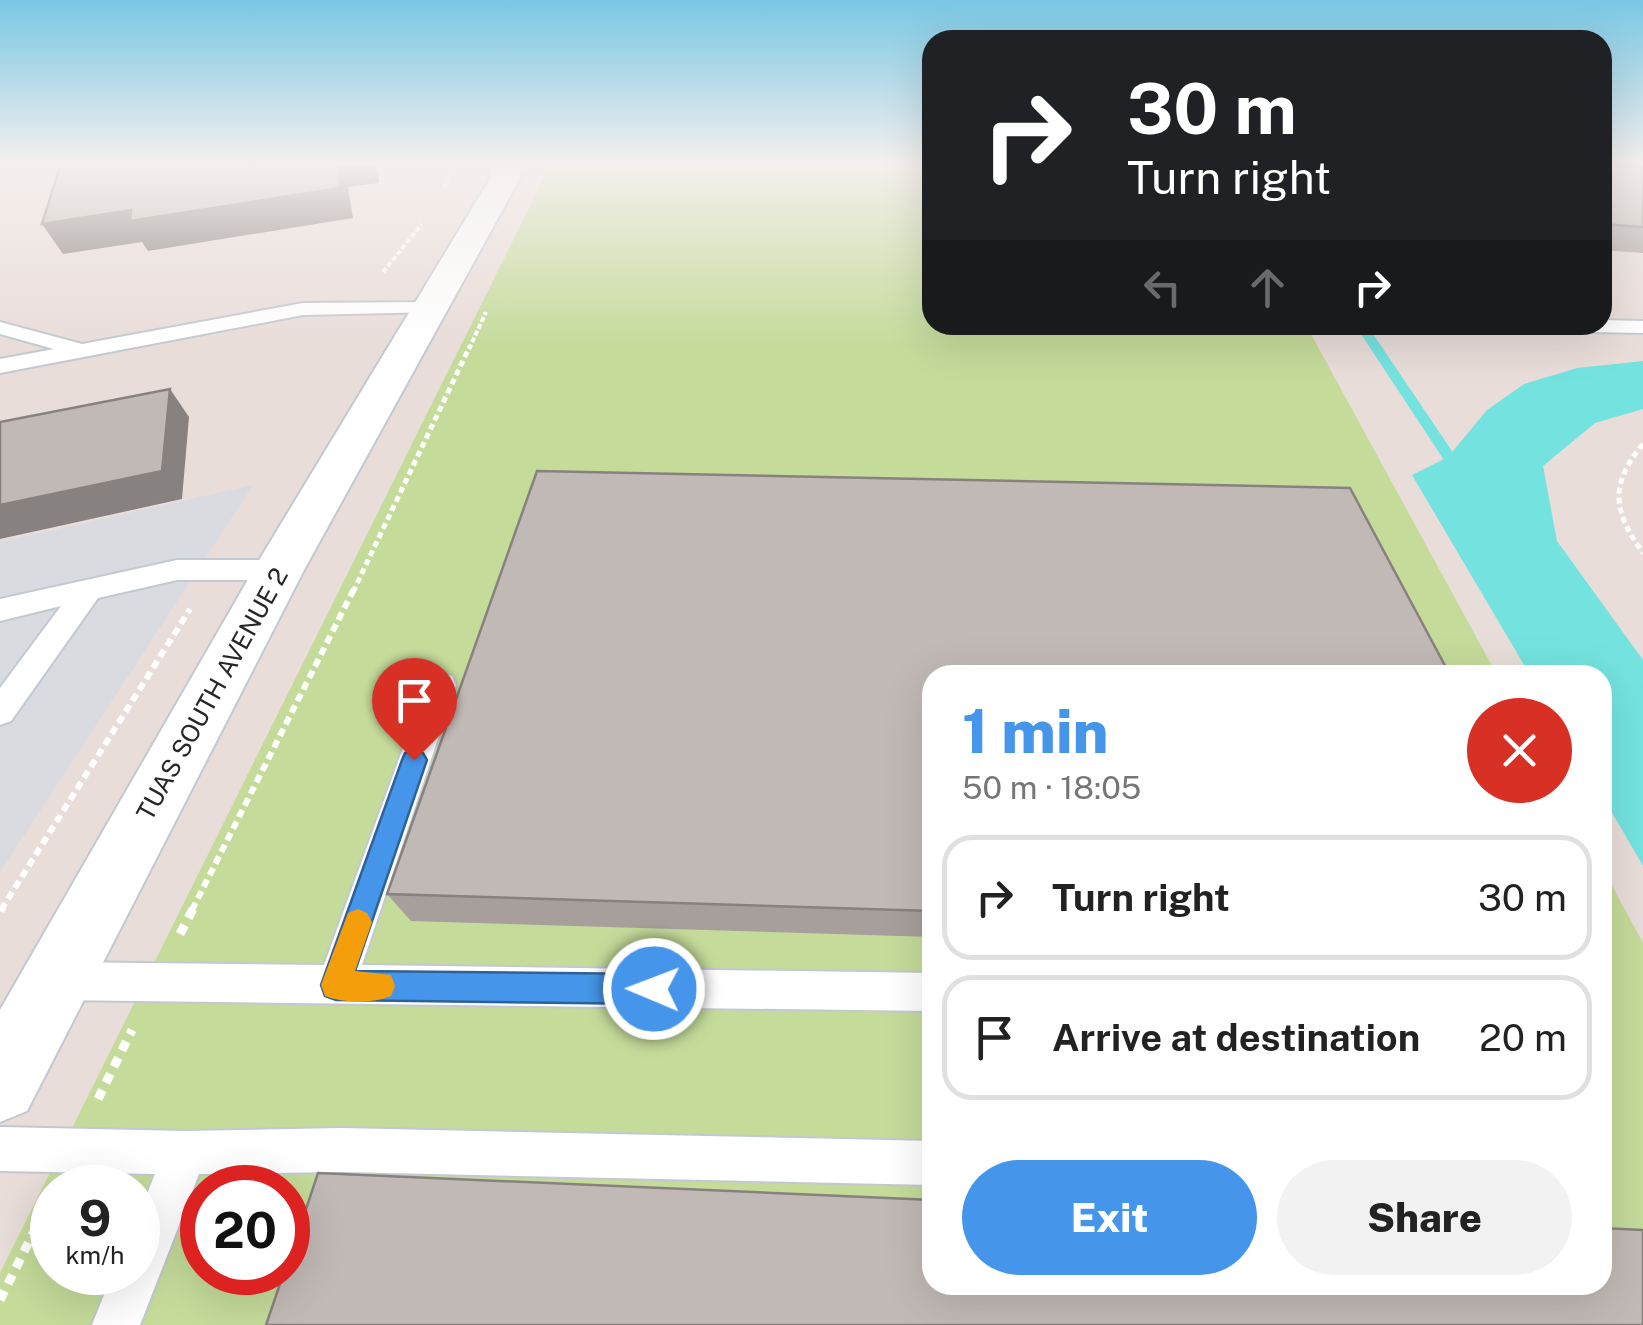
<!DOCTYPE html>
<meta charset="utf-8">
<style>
body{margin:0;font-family:"Public Sans",sans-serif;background:#f2f2f2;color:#222;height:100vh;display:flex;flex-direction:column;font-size:38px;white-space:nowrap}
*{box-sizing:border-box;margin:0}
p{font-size:32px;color:#767676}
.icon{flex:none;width:55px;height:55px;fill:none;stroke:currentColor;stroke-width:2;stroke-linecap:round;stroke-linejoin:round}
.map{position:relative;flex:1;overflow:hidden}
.side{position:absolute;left:922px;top:665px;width:690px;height:630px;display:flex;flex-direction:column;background:#fff;border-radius:30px;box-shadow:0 10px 40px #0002}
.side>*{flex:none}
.banner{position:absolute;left:922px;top:30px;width:690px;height:305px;border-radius:30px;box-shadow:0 10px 40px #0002;background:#202124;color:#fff;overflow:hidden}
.speed{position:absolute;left:30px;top:1165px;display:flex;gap:20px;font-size:50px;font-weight:700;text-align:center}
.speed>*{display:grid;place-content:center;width:130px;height:130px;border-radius:50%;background:#fff;box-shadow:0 10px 40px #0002;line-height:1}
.speed small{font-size:25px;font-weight:400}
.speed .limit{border:15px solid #d22;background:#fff;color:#111}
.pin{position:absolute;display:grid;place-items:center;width:85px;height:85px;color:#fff;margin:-102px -42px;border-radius:50% 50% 50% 0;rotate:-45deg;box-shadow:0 0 10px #0007}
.pin .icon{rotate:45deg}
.me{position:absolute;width:110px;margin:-55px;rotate:271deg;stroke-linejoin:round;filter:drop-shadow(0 0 8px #0008)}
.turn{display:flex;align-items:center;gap:35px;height:210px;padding:0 40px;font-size:45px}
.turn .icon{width:130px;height:130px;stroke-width:2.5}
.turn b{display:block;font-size:70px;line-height:85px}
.lanes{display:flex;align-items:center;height:95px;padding:0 40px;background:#0003;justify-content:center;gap:50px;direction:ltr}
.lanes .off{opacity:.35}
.round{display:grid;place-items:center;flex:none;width:105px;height:105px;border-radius:52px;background:#f2f2f2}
.headline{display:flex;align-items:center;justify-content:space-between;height:170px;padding:0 40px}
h1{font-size:60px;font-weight:800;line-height:75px;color:#4596ea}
.primary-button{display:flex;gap:20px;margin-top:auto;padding:20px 40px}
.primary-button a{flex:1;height:115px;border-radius:60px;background:#4596ea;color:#fff;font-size:40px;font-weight:800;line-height:115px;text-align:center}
.primary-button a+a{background:#f2f2f2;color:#222}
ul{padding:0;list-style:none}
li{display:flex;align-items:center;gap:30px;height:125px;margin:0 20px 15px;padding:0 20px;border:5px solid #e0e0e0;border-radius:30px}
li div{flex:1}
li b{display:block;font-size:38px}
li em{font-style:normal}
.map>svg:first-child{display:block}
.industrial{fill:#dadae1}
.green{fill:#c4db9a;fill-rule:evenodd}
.water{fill:#74e3df}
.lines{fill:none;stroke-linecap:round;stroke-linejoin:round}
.stream{fill:#74e3df;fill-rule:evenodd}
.lane-casing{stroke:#c2c9d0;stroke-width:4}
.street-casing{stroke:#c2c9d0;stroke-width:4}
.path-far3{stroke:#fff;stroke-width:4;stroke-dasharray:5 2.5;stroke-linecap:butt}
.path-far2{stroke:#fff;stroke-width:5;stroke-dasharray:6 4;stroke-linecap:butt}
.path-far1{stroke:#fff;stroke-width:6;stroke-dasharray:8 5;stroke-linecap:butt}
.path{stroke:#fff;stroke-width:9;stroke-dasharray:10 8;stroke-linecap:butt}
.lane{fill:#fff;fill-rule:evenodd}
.street{fill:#fff;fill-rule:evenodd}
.wall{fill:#a69f9c}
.shaded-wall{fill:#87827f}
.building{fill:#c1b9b5;stroke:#87827f;stroke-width:2.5}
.route{fill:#4596ea;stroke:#2d6298;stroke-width:2.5}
.slow{fill:#f59e0b}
.labels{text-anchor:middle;stroke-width:8;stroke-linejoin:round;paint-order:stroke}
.street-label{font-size:25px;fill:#272727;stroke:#fff}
</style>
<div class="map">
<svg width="1643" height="1325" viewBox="0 0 1643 1325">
<rect width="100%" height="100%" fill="#e9ddd9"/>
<polygon class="industrial" points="253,485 0,872 0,542"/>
<path class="green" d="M552,162H932V325H1306L1497,675H932V1285H1602L1603,869L1643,943V1325H0V1273ZM52,1188H138V1272H52ZM202,1188H288V1272H202Z"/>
<polygon class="water" points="1643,361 1643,409 1595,423 1543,466 1557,541 1643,660 1643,866 1603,797 1602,675 1530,675 1412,475 1448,457 1487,410 1524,384 1577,368"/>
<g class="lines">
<polygon class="stream" points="1355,325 1367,325 1456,457 1454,460 1444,460"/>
<g class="lane-casing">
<g id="lane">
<polygon points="430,302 440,308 437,312 303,315 0,373 0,359 54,349 0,334 0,322 82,344 303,303"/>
<polygon points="1602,320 1643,321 1643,333 1540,331 1530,325 1602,325"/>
<polygon points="177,560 279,560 289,563 293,570 289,577 279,580 177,580 98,598 11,721 0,725 0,688 61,606 0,621 0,599"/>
<polygon points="441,673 452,676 456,685 362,965 932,973 932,1011 56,1000 42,995 37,981 42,967 56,962 324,965 426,685 430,676"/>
<polygon points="0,1127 185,1131 342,1128 932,1141 932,1185 342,1172 199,1174 140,1325 92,1325 113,1272 138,1272 138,1216 155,1174 0,1171"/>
</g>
</g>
<g class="street-casing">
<polygon id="street" points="494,162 524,162 518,182 304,570 27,1111 0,1122 0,1010 261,557 488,182"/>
</g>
<g class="path-far3">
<polyline points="444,188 455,162"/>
<polyline points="383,272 422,224"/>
<polyline points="469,349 486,312"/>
</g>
<g class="path-far2">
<path d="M1643,444C1609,485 1613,511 1643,553"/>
<polyline points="353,592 470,346"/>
</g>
<g class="path-far1">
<polyline points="1,910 190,609"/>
<polyline points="192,910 354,589"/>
</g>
<g class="path">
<polyline points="0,911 2,907"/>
<polyline points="180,934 194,907"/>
<polyline points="98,1099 132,1030"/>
<polyline points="0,1300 48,1203"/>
</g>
<use href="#lane" class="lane"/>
<use href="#street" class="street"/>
</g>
<g class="wall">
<polygon points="1602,165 1643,165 1643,253 1602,250"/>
<polygon points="932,675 932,937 411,921 387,894"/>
</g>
<g class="shaded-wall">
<polygon points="337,162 378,162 379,183 348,187 353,218 148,251 142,242 63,254 42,224"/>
<polygon points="170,389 189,417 182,499 0,539 0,505"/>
</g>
<g class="building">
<polygon points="73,162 337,162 341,188 130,221 131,210 42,224 61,163"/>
<polygon points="1602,165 1643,165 1643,227 1602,224"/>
<polygon points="170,389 162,471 0,505 0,422"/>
<polygon points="537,471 1350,488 1450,675 932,675 932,911 387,894"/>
<polygon points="318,1173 932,1200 932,1285 1602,1285 1602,1228 1643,1230 1643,1325 266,1325 284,1272 288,1272 288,1263"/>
</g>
<linearGradient id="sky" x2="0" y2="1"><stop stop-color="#79c7e4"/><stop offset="0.47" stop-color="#f5f0ee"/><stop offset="1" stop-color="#f5f0ee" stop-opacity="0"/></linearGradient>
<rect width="1643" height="347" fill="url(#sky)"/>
<polygon class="route" points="414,750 423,753 427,760 355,971 654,974 664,979 669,989 664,999 654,1004 336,1000 325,996 321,985 402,760 405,753"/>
<path class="slow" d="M358,909L367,913L372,922L355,971L391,975L395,986L391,996C372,1004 343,1003 325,996L321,985L348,913Z"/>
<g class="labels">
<g class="street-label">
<text transform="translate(212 694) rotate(-61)" y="9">TUAS SOUTH AVENUE 2</text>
</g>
</g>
</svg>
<div class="speed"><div>9<small>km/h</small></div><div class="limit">20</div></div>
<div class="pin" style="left:414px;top:760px;background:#d93025"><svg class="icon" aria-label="arrive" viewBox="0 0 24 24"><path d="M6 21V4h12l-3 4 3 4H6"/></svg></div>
<svg class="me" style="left:654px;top:989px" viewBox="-20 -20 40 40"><circle r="17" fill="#4596ea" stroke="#fff" stroke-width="3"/><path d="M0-11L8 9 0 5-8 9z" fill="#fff"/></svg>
<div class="banner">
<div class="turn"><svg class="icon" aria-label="right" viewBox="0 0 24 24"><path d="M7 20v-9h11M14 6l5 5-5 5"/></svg><div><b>30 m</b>Turn right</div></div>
<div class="lanes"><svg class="icon off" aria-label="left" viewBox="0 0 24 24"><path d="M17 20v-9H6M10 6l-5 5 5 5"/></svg><svg class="icon off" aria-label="ahead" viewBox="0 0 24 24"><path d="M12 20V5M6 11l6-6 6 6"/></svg><svg class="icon" aria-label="right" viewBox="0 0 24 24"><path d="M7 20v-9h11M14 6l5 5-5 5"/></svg></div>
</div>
<section class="side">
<div class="headline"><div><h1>1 min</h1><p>50 m · 18:05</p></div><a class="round" style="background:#d93025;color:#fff"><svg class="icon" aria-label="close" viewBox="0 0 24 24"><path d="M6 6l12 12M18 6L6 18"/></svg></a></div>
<ul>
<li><svg class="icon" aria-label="right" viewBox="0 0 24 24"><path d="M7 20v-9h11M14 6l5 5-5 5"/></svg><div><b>Turn right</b></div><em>30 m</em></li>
<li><svg class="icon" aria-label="arrive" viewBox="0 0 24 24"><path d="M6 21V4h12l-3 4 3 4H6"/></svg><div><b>Arrive at destination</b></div><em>20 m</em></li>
</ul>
<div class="primary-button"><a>Exit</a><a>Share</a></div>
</section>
</div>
